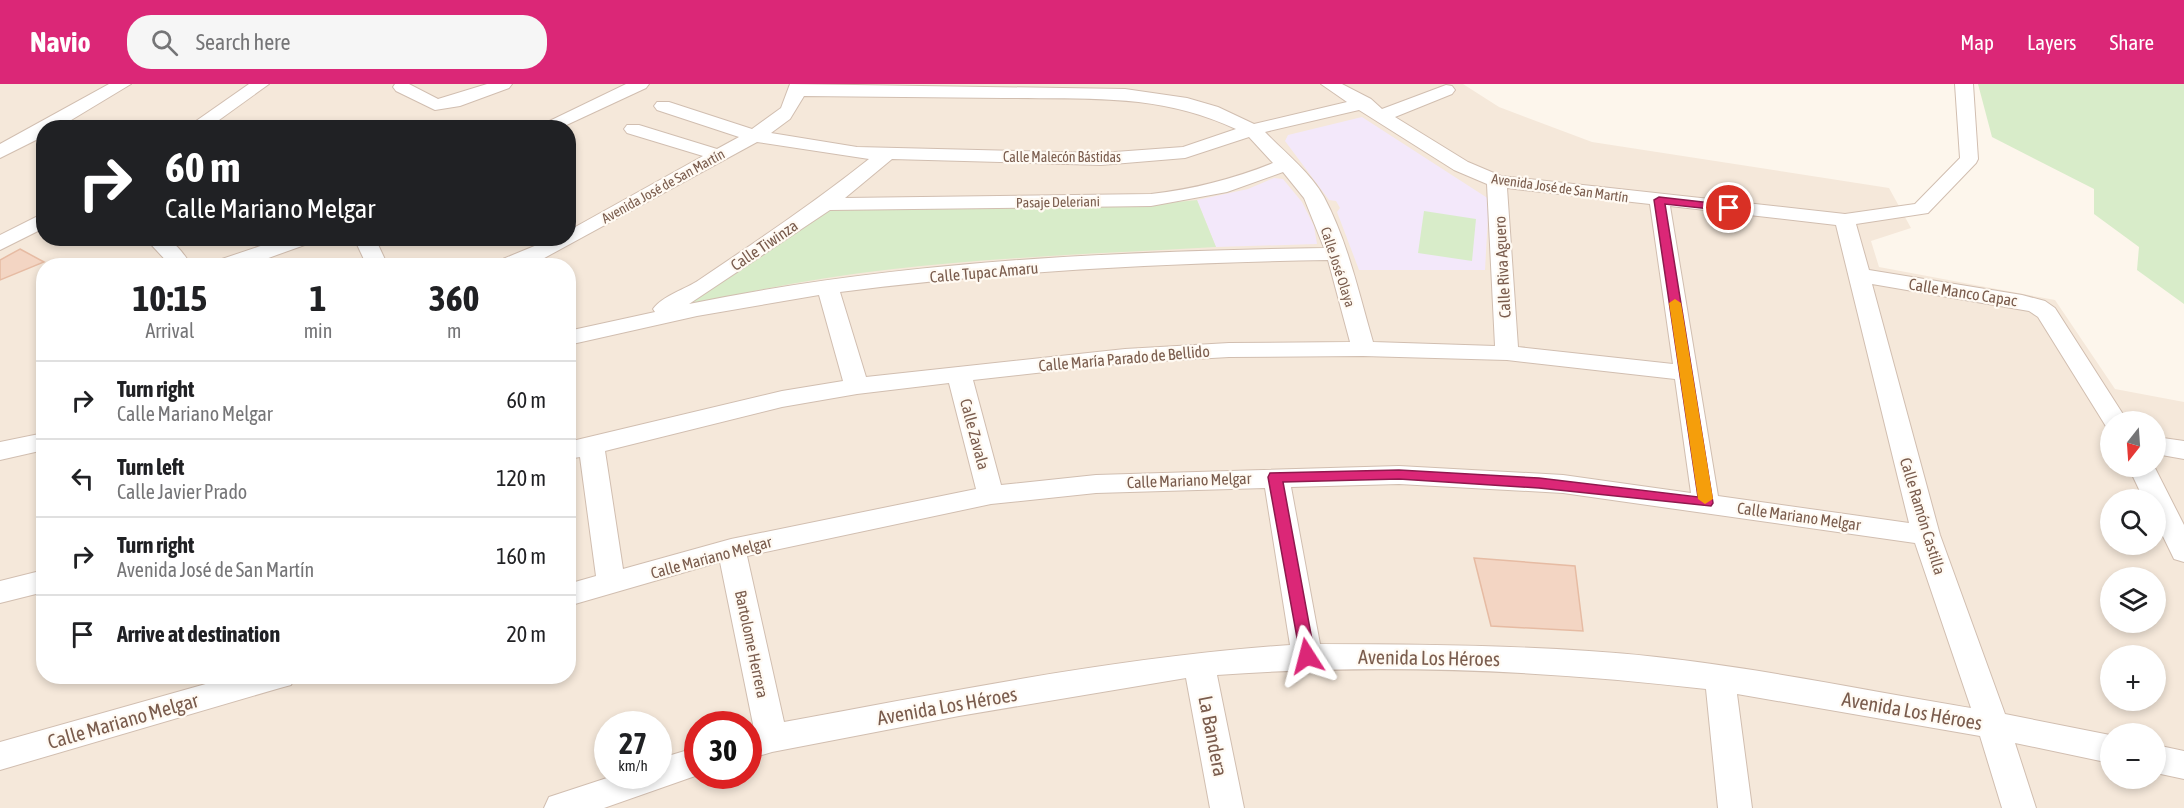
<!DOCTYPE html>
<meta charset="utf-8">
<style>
body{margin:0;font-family:"Asap Condensed",sans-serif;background:#f6f6f6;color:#202124;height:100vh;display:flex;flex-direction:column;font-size:22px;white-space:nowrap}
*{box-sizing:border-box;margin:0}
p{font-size:20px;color:#757577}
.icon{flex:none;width:33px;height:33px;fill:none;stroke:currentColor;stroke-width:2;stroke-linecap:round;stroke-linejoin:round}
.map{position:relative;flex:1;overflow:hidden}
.side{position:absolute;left:36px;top:174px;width:540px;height:426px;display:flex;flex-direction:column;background:#fff;border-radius:24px;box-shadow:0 3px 9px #0003}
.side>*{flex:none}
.hud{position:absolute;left:36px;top:36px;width:540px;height:126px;border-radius:24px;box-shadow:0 3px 9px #0003;background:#202124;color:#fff;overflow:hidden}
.needle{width:39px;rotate:197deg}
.fabs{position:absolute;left:2100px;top:327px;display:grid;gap:12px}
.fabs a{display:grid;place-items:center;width:66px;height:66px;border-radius:50%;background:#fff;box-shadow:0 3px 9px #0003;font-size:30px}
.speed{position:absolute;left:594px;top:627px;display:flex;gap:12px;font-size:30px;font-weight:700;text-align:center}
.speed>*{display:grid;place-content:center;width:78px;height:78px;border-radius:50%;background:#fff;box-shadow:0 3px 9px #0003;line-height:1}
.speed small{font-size:15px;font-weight:400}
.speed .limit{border:9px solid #d22;background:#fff;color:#111}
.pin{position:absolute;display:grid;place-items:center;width:51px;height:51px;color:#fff;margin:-26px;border:3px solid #fff;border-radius:50%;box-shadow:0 2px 6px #0007}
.me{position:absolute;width:66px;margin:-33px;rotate:351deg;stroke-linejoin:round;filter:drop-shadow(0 0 4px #0008)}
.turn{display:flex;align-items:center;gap:21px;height:126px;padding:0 30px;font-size:27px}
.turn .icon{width:78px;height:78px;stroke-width:2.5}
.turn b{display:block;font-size:42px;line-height:51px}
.eta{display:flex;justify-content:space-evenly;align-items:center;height:102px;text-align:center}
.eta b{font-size:36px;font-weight:700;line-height:42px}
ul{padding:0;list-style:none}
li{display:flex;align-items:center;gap:18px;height:78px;padding:0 30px;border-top:2px solid #e0e0e0}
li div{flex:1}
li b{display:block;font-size:22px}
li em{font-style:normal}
header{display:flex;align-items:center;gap:36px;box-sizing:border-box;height:84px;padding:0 30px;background:#db2777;color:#fff}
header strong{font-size:28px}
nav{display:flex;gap:33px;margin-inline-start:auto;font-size:21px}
.search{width:420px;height:54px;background:#f6f6f6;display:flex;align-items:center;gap:15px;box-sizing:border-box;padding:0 21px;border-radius:24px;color:#757577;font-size:22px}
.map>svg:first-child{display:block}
.residential{fill:#f5e8da;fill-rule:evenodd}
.education{fill:#f3e8fa}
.green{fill:#d8ecc9}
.building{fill:#f3d5c3;stroke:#e6bba3;stroke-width:1.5}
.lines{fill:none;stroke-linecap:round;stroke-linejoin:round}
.minor-casing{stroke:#d1beb0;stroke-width:2}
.minor{fill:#fff;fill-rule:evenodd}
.route{fill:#db2777;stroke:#8e194d;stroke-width:1.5}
.slow{fill:#f59e0b}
.labels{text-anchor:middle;stroke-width:4.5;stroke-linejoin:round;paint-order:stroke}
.far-street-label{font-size:14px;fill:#7a5c4d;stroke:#fffaf3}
.street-label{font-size:16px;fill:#7a5c4d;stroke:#fffaf3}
.near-street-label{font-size:20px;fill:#7a5c4d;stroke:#fffaf3}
</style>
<header>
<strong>Navio</strong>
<div class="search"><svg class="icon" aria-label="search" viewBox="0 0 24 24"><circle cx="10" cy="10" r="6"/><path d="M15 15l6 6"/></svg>Search here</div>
<nav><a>Map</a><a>Layers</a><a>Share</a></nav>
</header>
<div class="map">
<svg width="2184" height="724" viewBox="0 0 2184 724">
<rect width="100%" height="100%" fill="#fdf6ec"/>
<path class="residential" d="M0,0H1463L1499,23L1592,58L1889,104L1911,144L1871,157L1879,183L2055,216L2115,305L2184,318V724H0ZM44,44H568V154H44ZM44,182H568V592H44ZM2110,338H2156V382H2110ZM2110,416H2156V460H2110ZM2110,494H2156V538H2110ZM2110,572H2156V616H2110ZM608,640H658V692H608ZM698,640H748V692H698ZM2110,650H2156V694H2110Z"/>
<g class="education">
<polygon points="1362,33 1489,115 1485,186 1359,186 1337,128 1340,124 1336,117 1329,116 1285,57 1288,51"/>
<polygon points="1274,94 1283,95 1302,118 1314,142 1317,160 1216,163 1197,116 1248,105"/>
</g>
<g class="green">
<polygon points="1978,0 2184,0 2184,220 2137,186 2139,163 2094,130 2094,105 1992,53"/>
<path d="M1197,116L1216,163C1044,173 860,176 693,222L687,220L830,125L1138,122Z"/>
<polygon points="1424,127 1476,135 1472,177 1418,169"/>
</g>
<g class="building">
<polygon points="20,165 44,178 0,196 0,176"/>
<polygon points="1474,474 1575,482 1583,547 1491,542"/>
</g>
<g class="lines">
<g class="minor-casing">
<g id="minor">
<polygon points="109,0 131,0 58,44 44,44 44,52 0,74 0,60"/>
<polygon points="249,0 269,0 208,44 186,44"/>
<polygon points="395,0 409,0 438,15 487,0 512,0 509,4 460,22 435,26 396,7 393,3"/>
<polygon points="626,0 649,0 646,4 560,44 535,44"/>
<path d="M790,0L1125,5L1187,14L1218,23L1254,40L1347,18L1321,0H1342L1371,15L1382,25L1446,1L1452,2L1455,6L1452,10L1395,33L1468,78L1501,92L1845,130L1915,120L1960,74L1955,0H1973L1978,75L1976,79L1928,129L1856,140L1869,186L2022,211L2045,217L2055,224L2128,338H2110V345L2107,344L2038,233L2029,227L1872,200L1940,451L2005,630L2110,651V679L2015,659L2036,724H2002L1980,652L1737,610L1752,724H1718L1706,605C1543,586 1380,579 1217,591L1244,724H1210L1186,594L959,632L772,668L748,675V647L754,645L720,478L568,522V500L596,492L580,373L568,375V358L782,307L843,297L819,211L697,232L568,261V247L655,228L653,225C662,212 686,205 699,196C757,157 815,118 869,75L757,58L537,178L528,182H496L498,177L554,154H568V147L703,72L627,49L624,45L627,41H639L717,65L739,53L657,26L654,22L657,18H669L752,45L781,24ZM804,12C871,13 937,13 1004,14C1087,15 1159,9 1236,45L1183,63L1101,69L857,63L771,49L790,35ZM1359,26L1454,86L1487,100L1495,262L1373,258C1359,210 1348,158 1324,113C1310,88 1284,68 1265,48ZM1249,53L1273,79C1233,95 1194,105 1151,110L845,114L892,75L1101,81L1185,74ZM1283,88L1304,114L1324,164C1112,167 898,177 689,220L830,126L1151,122L1227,108ZM1507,104L1650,120L1673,280L1518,263ZM1670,122L1836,141L1909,439L1718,412ZM1328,176L1350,258L1229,259L1125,265L866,293L840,208C1002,187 1165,179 1328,176ZM1363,272L1507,276L1675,295L1691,409L1563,391L1399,382L1096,391L1001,401L973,296L1125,279L1229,273ZM949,299L976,405L731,455L623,485L605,367L782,323L857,310ZM1399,400L1563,409L1915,459L1971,624C1845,603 1717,575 1589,567C1499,561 1410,560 1320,560L1291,403ZM1265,404L1290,561C1120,573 952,607 784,638L747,472L991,420L1096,409Z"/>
<polygon points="44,129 44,144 0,166 0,151"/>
<path d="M145,154C173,154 176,159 192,182H171Z"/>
<polygon points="284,154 316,154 313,158 246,182 214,182 216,177"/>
<polygon points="354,154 375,154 388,182 367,182"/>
<polygon points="44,349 44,366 0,376 0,358"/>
<polygon points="2156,353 2184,357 2184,375 2156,370"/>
<polygon points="2128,382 2154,382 2184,441 2184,478 2174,475 2156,438 2156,416 2144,416"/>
<polygon points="44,486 44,508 0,519 0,497"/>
<polygon points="234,592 295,592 291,601 280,604 0,686 0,658"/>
<polygon points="2156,661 2184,667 2184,695 2156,689"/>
<polygon points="698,663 698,691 604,724 544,724 549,713 613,692 658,692 658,675"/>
</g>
</g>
<use href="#minor" class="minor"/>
</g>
<polygon class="route" points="1659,113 1729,121 1734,124 1729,127 1665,120 1713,419 1711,422 1539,404 1399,395 1283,398 1315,572 1312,576 1301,576 1268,393 1270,389 1399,386 1539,394 1698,413 1654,116"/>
<polygon class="slow" points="1675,215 1681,219 1713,415 1705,420 1698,415 1669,219"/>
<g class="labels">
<g class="far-street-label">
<text x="1062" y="78">Calle Malecón Bástidas</text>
<text transform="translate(663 102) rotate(-29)" y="5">Avenida José de San Martín</text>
<text transform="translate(1560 104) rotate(8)" y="5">Avenida José de San Martín</text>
<text transform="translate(1058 118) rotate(-1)" y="5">Pasaje Deleriani</text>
<text transform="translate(1338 183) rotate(72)" y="5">Calle José Olaya</text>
</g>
<g class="street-label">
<text transform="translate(764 161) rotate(-34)" y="6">Calle Tiwinza</text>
<text transform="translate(1502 183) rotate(-93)" y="6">Calle Riva Aguero</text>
<text transform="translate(984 188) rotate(-5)" y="6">Calle Tupac Amaru</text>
<text transform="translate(1963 208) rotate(9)" y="6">Calle Manco Capac</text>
<text transform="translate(1124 274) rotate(-5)" y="6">Calle María Parado de Bellido</text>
<text transform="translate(975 350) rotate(75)" y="6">Calle Zavala</text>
<text transform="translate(1189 396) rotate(-2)" y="6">Calle Mariano Melgar</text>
<text transform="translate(1799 432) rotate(8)" y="6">Calle Mariano Melgar</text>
<text transform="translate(1923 432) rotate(73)" y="6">Calle Ramón Castilla</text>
<text transform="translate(711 473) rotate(-15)" y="6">Calle Mariano Melgar</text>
<text transform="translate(752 560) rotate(78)" y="6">Bartolome Herrera</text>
</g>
<g class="near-street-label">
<text transform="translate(1429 574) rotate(1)" y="7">Avenida Los Héroes</text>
<text transform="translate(947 622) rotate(-10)" y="7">Avenida Los Héroes</text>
<text transform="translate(1912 627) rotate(10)" y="7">Avenida Los Héroes</text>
<text transform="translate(123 637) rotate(-16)" y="7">Calle Mariano Melgar</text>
<text transform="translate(1213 652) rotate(79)" y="7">La Bandera</text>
</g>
</g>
</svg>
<div class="fabs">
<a><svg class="needle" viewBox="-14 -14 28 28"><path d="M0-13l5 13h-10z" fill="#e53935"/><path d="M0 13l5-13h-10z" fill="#757577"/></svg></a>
<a><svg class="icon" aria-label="search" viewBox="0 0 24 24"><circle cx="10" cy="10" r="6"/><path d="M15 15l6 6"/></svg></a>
<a><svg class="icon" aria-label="layers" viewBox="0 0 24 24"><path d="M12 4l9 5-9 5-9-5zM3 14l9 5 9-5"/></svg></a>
<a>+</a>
<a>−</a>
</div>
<div class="speed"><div>27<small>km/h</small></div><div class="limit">30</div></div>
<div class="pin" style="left:1729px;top:124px;background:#d93025"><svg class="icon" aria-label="arrive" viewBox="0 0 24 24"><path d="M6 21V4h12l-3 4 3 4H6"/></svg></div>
<svg class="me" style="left:1307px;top:572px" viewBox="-20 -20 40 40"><path d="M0-17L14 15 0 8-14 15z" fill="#db2777" stroke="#fff" stroke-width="4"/></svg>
<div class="hud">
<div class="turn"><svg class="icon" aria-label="right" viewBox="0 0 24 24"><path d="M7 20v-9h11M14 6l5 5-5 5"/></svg><div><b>60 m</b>Calle Mariano Melgar</div></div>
</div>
<section class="side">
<div class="eta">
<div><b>10:15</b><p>Arrival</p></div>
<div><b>1</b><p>min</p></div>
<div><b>360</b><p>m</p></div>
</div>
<ul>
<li><svg class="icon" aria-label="right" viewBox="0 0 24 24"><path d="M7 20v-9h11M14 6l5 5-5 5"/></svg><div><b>Turn right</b><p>Calle Mariano Melgar</p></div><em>60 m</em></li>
<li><svg class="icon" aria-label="left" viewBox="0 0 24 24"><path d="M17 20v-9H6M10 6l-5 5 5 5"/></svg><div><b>Turn left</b><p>Calle Javier Prado</p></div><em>120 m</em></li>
<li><svg class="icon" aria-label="right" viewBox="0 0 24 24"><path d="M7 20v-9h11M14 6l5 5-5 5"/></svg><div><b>Turn right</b><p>Avenida José de San Martín</p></div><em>160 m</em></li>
<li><svg class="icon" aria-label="arrive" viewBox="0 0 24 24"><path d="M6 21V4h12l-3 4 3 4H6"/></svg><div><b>Arrive at destination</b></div><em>20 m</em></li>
</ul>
</section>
</div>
